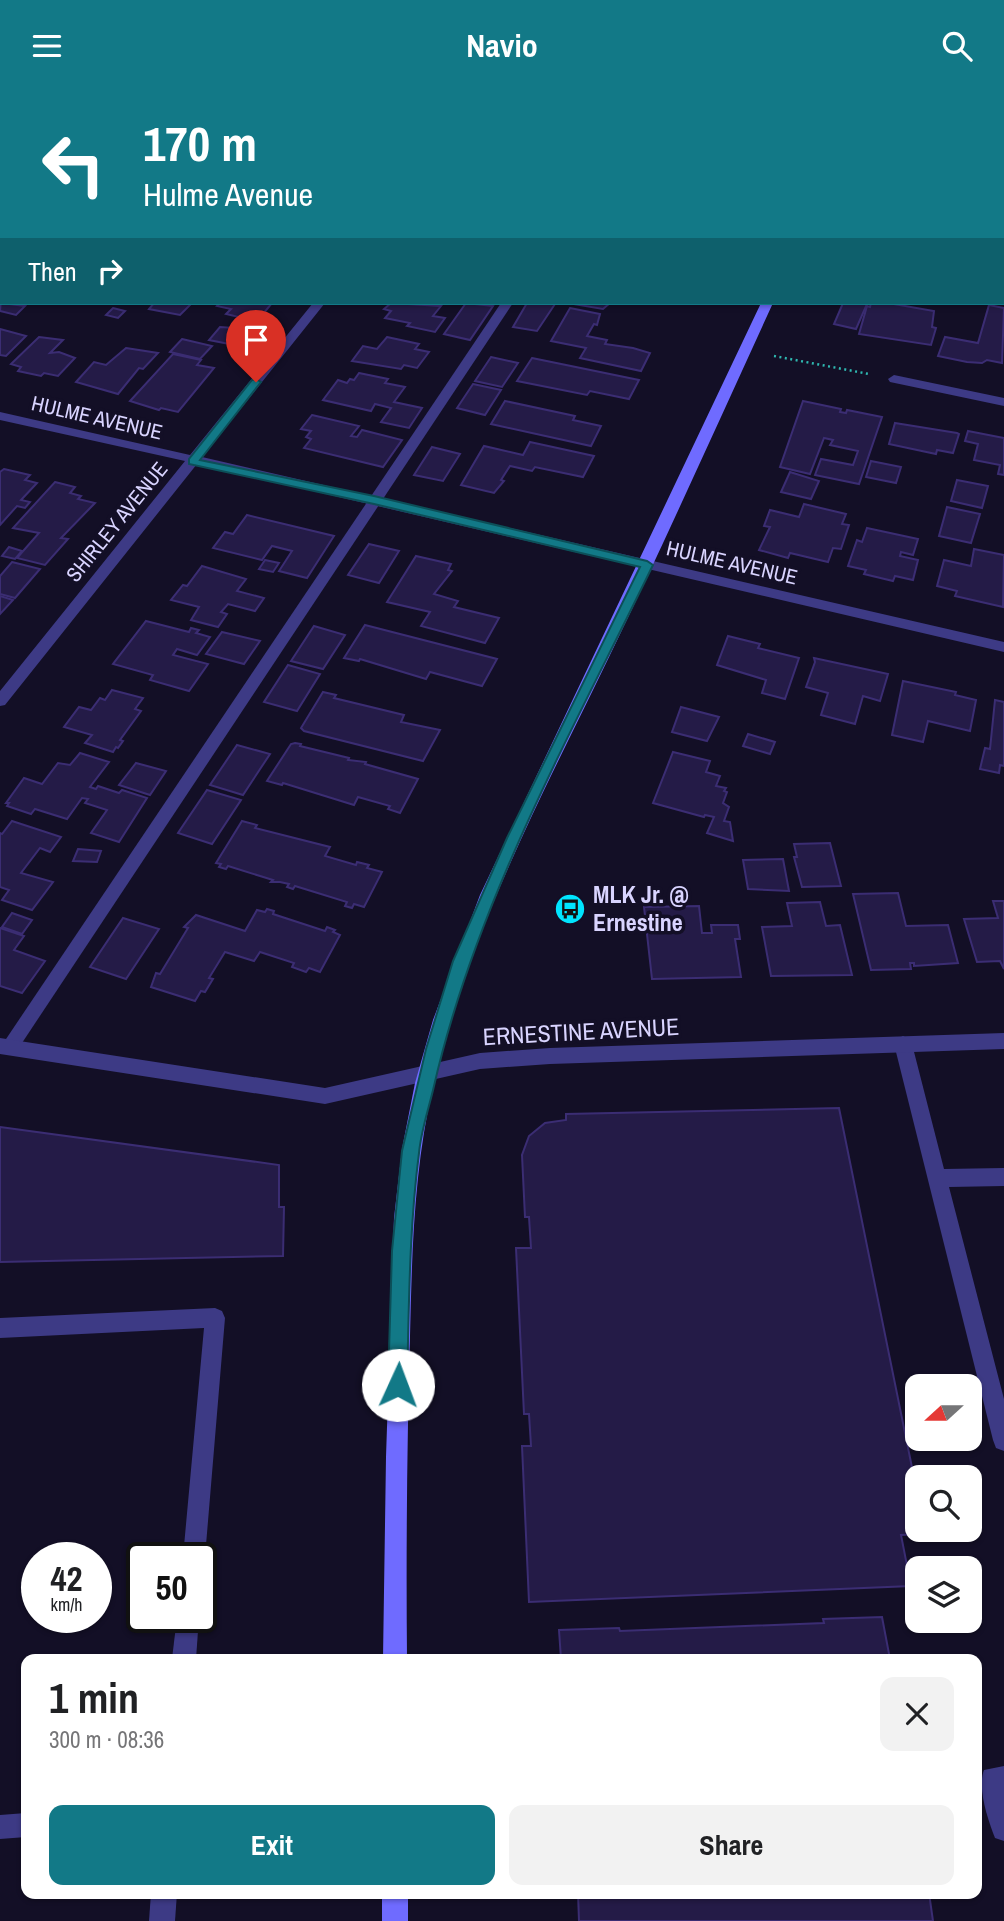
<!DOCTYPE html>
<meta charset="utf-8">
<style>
body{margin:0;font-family:"Archivo Narrow",sans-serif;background:#f2f2f2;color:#202124;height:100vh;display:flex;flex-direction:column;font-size:26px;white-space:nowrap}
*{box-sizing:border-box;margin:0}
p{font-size:23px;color:#757577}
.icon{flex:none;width:38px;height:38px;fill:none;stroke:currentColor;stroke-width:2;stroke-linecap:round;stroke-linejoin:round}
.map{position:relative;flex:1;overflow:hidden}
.panel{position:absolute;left:21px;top:1563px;width:961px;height:245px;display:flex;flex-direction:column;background:#fff;border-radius:14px;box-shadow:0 2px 5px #0004}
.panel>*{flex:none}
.top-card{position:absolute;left:0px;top:0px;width:1004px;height:214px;box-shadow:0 2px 5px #0004;background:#127987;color:#fff;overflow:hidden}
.needle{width:46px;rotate:249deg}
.controls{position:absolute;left:905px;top:1283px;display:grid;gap:14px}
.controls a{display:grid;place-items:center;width:77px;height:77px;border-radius:14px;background:#fff;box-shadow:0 2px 5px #0004;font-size:35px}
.speed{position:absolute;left:21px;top:1451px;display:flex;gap:14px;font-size:35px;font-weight:700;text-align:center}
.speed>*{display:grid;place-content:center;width:91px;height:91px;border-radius:50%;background:#fff;box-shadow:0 2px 5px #0004;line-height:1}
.speed small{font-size:18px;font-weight:400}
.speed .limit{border:4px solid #111;border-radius:10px;background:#fff;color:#111}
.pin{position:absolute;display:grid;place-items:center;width:60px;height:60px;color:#fff;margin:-72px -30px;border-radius:50% 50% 50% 0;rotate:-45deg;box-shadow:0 0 7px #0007}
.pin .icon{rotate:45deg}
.me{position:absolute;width:77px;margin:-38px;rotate:2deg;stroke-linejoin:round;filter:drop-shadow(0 0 5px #0008)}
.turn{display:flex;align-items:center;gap:24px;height:147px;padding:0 28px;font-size:32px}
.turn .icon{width:91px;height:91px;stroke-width:2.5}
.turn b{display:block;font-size:49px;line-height:60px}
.then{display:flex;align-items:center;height:66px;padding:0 28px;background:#0003;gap:14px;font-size:26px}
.round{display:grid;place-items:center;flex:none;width:74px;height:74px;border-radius:14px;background:#f2f2f2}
.head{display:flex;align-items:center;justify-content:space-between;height:119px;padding:0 28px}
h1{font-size:42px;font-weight:700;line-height:52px}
.button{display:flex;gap:14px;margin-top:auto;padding:14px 28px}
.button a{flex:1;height:80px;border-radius:14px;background:#127987;color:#fff;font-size:28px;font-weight:700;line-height:80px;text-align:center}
.button a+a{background:#f2f2f2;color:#202124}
header{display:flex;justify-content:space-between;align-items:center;height:91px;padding:0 28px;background:#127987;color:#fff;font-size:32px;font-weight:700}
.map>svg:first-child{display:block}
.building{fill:#241b47;stroke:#3b2d73;stroke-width:2}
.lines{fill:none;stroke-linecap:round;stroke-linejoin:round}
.path{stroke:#2fb8b0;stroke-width:2.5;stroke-dasharray:2 3.5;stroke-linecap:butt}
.service{fill:#3d3a85;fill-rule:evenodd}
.minor{fill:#3d3a85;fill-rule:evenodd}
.secondary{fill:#6f6bff;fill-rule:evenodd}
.route{fill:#127987;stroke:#0c4f58;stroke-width:2}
.labels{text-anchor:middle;stroke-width:7;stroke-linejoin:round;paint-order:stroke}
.far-street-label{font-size:21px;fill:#d9d4ff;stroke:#130f26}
.poi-label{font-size:24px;font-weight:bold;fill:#d9d4ff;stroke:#130f26;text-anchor:start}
.street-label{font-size:24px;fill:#d9d4ff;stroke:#130f26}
</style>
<header><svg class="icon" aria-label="menu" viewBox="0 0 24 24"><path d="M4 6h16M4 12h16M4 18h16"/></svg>Navio<svg class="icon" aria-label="search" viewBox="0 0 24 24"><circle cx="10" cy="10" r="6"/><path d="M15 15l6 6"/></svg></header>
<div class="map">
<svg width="1004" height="1830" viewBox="0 0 1004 1830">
<rect width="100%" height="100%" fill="#130f26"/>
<g class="building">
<polygon points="700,0 759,0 770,2 699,2"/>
<polygon points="1,209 2,212 25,215 16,224 0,220"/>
<polygon points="154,212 192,212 180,224 149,218"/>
<polygon points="220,212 272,212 263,223 269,224 257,237 263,239 258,245 245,242 234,254 209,249 220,236 234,237 243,227 226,223 231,218 217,215"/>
<polygon points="391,212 441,215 433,225 445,227 435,241 407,235 410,232 385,227 391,220 384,218"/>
<polygon points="466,212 493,215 470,249 444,243"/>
<polygon points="527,212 555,213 537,240 513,236"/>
<polygon points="610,212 603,218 573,213 573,212"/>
<polygon points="843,212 867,213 856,238 834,233"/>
<polygon points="871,212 888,212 934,220 932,236 936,237 931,254 859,243 867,215 870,216"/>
<polygon points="989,214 1004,217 1002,272 987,269 982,272 967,271 938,265 945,246 978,252"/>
<polygon points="113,217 125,220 118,227 106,224"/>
<polygon points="570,217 600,223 597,234 594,233 587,245 607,249 605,253 633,257 650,262 641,280 580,267 586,257 551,250"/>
<polygon points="0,238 26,245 6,265 0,264"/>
<polygon points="39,246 63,249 50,262 59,261 75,267 58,285 44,282 41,285 18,280 21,276 11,273"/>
<polygon points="387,246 419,253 415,258 429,261 417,277 404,274 401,278 352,270 363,255 377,258"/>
<polygon points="182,248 212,255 200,268 170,261"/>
<polygon points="126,257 158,262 143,278 139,277 118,303 76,291 94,271 106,274"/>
<polygon points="173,263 201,269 197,274 214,277 178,321 161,317 159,319 130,310"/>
<polygon points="491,266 518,272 502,296 475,290"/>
<polygon points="532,267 639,289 629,308 590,300 587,304 517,290"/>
<polygon points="359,282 388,288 385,292 405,296 394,311 422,317 409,337 381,331 391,317 375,313 371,320 323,309 338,289 347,292 350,288 354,289"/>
<polygon points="473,293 501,299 485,324 457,317"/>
<polygon points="505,310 575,325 573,329 601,335 591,355 491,333"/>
<polygon points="803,310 841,318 840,321 846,322 847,319 882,326 859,393 815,384 821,368 853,374 858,360 830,354 833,349 824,347 810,383 780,376"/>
<polygon points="312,324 359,335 351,345 357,346 362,339 402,349 383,376 304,357 311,348 306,346 311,340 301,338"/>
<polygon points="895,332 957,342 959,343 953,362 937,359 936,363 889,353"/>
<polygon points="968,340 1004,347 1004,384 998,383 1000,374 974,369 978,353 965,350"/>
<polygon points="530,351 594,365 583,386 535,376 532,380 510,375 501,389 504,390 494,402 461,394 484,355 523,364"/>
<polygon points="432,356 460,363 443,390 414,384"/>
<polygon points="871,370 901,376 896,392 866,386"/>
<polygon points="4,378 30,384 25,389 37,392 21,409 30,411 25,417 17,415 0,434 0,381"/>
<polygon points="790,381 819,390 811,408 781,401"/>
<polygon points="957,389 988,395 982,417 951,410"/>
<polygon points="55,391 75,396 70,402 81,405 78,408 95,412 61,447 68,448 45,474 17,467 39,442 13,437"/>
<polygon points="804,413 846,423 842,433 849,434 841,458 833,457 828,471 790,462 788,467 759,459 770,436 764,435 770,419 799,426"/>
<polygon points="947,416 980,423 971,452 939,445"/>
<polygon points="247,424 334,445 307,487 279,480 292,460 272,455 262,469 213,457 225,441 233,443"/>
<polygon points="867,437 918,448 913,464 901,461 900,465 918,469 913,489 895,485 893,490 864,483 866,479 848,475 857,449 862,451"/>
<polygon points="369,453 399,460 379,492 348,484"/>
<polygon points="9,456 22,460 15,468 2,465"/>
<polygon points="974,458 1004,464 1003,516 955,505 957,500 937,495 944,469 971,475"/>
<polygon points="416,465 451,473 448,479 452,480 434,503 458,510 454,516 499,527 485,552 421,535 430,521 387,511"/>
<polygon points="265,469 279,472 273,481 259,478"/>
<polygon points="12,471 40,478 15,507 0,503 0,485"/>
<polygon points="202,475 246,488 237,500 264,507 255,520 228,513 221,521 227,523 218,536 191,529 199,516 171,509 183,494 187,495"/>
<polygon points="0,505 13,509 0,523"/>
<polygon points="146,530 189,541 191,537 199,539 196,542 210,546 197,564 177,558 173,564 208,573 189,600 150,589 153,584 113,573"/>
<polygon points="365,534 497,568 482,595 430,581 426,588 360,568 359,570 344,567"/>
<polygon points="314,535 345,544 323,578 291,570"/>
<polygon points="222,541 260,550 244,573 206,563"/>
<polygon points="728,545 760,553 758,557 799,567 785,608 762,602 766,589 717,574"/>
<polygon points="814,567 888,583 880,610 863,605 855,633 821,624 828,602 806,596 815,571"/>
<polygon points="288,574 320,583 297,620 264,611"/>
<polygon points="903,590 956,601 955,604 976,609 970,640 928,630 923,651 892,644"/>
<polygon points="112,599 143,607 135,618 141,620 120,649 123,650 118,657 116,656 113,661 85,652 92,644 64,636 79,616 91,619 100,607 105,609"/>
<polygon points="323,601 336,604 334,607 404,624 401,631 440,639 423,670 304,640 301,637"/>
<polygon points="995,609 1004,611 1004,675 1000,674 999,682 980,678 985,657 990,658"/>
<polygon points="681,616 719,626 707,650 672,641"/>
<polygon points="748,643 775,651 770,663 743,655"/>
<polygon points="295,652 301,653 300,655 349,667 348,669 366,671 365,673 418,688 400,722 388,718 390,715 358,706 354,714 283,692 282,694 267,690 291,653"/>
<polygon points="237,654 270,663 243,704 210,694"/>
<polygon points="673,661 710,670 706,681 720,685 716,695 726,697 724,700 727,701 723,712 729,716 724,730 730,731 733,750 707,742 714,726 705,724 704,726 653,712"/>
<polygon points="80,662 109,671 90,696 96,698 98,695 119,702 122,699 147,707 119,751 91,742 107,719 85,712 88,708 82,707 67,728 35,718 31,723 7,715 9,712 6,712 24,687 42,693 58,672 70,674"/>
<polygon points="136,672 166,680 150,704 119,694"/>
<polygon points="207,699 241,709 212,753 178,742"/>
<polygon points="12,730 61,746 50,761 40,757 21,782 53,791 32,819 2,809 9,799 0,796 0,742 2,743"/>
<polygon points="242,730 257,734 255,737 330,756 325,765 356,774 357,771 369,774 367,777 382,781 364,816 354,813 352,817 345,815 347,811 295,795 293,798 287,796 289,793 280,791 271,791 273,789 228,775 226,778 219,776 221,773 216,772"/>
<polygon points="830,752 841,795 802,796 794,766 797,766 794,753"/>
<polygon points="78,758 101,760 97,771 73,770"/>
<polygon points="783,768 789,800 748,798 743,769"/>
<polygon points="898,802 906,835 948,834 958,872 914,875 914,872 910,872 911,878 871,879 853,803"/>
<polygon points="993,810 1004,810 1004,878 1000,870 977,871 964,828 998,827"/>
<polygon points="820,811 826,835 840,834 852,884 771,885 762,836 792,835 787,812"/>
<polygon points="699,815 702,842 712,842 711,834 738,834 740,848 735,848 741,886 652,888 644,816"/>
<polygon points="267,818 274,820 273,823 325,840 327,836 335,839 333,841 340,844 320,881 309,877 306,881 292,876 294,872 260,861 254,870 225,861 209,887 213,888 205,901 201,900 195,910 151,896 156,882 160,883 188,837 184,836 196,824 245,840 257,819 265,821"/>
<polygon points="12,822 32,829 22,843 2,836"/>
<polygon points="123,827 159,838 126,888 90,876"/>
<polygon points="0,837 24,845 14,859 45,870 22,902 0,895"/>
<polygon points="839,1017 917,1401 917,1438 925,1438 926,1443 901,1444 911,1495 529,1511 522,1355 531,1355 529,1323 524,1323 516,1157 531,1157 529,1126 525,1126 522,1064 529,1045 545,1032 566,1029 566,1023"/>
<polygon points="0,1036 279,1074 279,1116 284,1116 283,1165 0,1171"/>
<polygon points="882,1526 890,1568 561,1568 559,1539 619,1537 620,1540 824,1532 823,1528"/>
<polygon points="578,1802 929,1802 933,1830 579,1830"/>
</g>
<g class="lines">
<polyline class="path" points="774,265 869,283"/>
<g class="service">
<polygon points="646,0 656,0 645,2"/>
<polygon points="501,212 513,212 16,961 10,964 4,961 1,956 4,951"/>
<polygon points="903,945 909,948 912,953 944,1078 1004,1077 1004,1095 949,1096 1004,1308 1004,1360 996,1357 993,1349 894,953 897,948"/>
<polygon points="215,1217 222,1220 225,1227 205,1466 201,1474 201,1466 183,1466 204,1237 0,1247 0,1227"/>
<polygon points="177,1526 199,1526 196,1568 172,1568"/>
<path d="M1004,1675V1750L995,1747C988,1729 977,1697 984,1679Z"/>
<polygon points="26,1722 26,1746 0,1748 0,1724"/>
<polygon points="151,1802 177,1802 175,1830 149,1830"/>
</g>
<g class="minor">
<polygon points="273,0 292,0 293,2 275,2"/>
<polygon points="488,0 498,0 487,2"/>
<rect x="0" y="100" width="2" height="6"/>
<rect x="1003" y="123" width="1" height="6"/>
<polygon points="313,212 325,212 202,366 1004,551 1004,561 197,373 5,614 0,615 0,600 185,370 0,329 0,321 190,364"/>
<polygon points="894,284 1004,307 1004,315 890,291 888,288"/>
<polygon points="1004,942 1004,958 550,973 480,978 325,1013 0,963 0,947 325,997 480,962 550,957"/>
</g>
<g class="secondary">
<polygon points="865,0 875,0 864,2"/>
<path d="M761,212H773C719,330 666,448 610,564C543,703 467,843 433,995C414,1078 412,1160 410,1245C407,1353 406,1460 407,1568H383L386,1366L394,1127L402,1058L415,992L433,929L480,804Z"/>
<rect x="382" y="1802" width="26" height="28"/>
</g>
</g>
<path class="route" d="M256,288L261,291L200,369L374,405L647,470L653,474C571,643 476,811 434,995C429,1017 421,1039 419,1062C409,1139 409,1217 407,1294L404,1301L398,1304L391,1301L388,1294L392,1160L402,1060L426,958L453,870L507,747L640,476L374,413L189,373V368L252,289Z"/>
<defs>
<g id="bus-disc" transform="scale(1.575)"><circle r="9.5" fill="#00e5ff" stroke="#130f26"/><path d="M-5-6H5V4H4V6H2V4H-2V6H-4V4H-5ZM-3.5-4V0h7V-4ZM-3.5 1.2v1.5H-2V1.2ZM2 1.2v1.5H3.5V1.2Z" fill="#111"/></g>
</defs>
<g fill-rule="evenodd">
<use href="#bus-disc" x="570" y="818"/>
</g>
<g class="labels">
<g class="far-street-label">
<text transform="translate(97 327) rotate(13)" y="7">HULME AVENUE</text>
<text transform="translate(117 431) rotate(-51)" y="7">SHIRLEY AVENUE</text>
<text transform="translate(732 472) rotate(13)" y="7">HULME AVENUE</text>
</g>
<g class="poi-label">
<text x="593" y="812">MLK Jr. @<tspan x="593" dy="28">Ernestine</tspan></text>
</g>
<g class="street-label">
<text transform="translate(581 941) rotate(-3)" y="8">ERNESTINE AVENUE</text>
</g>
</g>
</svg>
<div class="controls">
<a><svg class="needle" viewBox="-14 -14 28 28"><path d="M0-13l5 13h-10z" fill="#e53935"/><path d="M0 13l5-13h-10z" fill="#757577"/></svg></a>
<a><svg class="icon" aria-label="search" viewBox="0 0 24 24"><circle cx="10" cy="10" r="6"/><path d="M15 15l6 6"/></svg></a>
<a><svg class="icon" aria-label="layers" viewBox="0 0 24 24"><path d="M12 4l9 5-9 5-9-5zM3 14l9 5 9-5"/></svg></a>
</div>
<div class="speed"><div>42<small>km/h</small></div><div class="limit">50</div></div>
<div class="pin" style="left:256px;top:291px;background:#d93025"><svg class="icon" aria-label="arrive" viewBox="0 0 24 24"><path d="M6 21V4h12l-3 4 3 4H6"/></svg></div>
<svg class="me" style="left:398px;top:1294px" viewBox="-20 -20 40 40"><circle r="19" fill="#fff"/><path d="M0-13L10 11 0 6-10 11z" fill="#127987"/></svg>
<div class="top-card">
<div class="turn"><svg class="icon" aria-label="left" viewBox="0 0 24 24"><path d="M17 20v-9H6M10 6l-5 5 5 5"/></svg><div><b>170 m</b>Hulme Avenue</div></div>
<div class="then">Then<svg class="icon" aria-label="right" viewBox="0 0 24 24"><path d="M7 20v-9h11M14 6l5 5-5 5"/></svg></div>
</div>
<section class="panel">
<div class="head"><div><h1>1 min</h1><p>300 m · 08:36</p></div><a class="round"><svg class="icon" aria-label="close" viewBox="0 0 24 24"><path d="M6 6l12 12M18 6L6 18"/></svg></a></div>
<div class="button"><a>Exit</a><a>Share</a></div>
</section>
</div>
